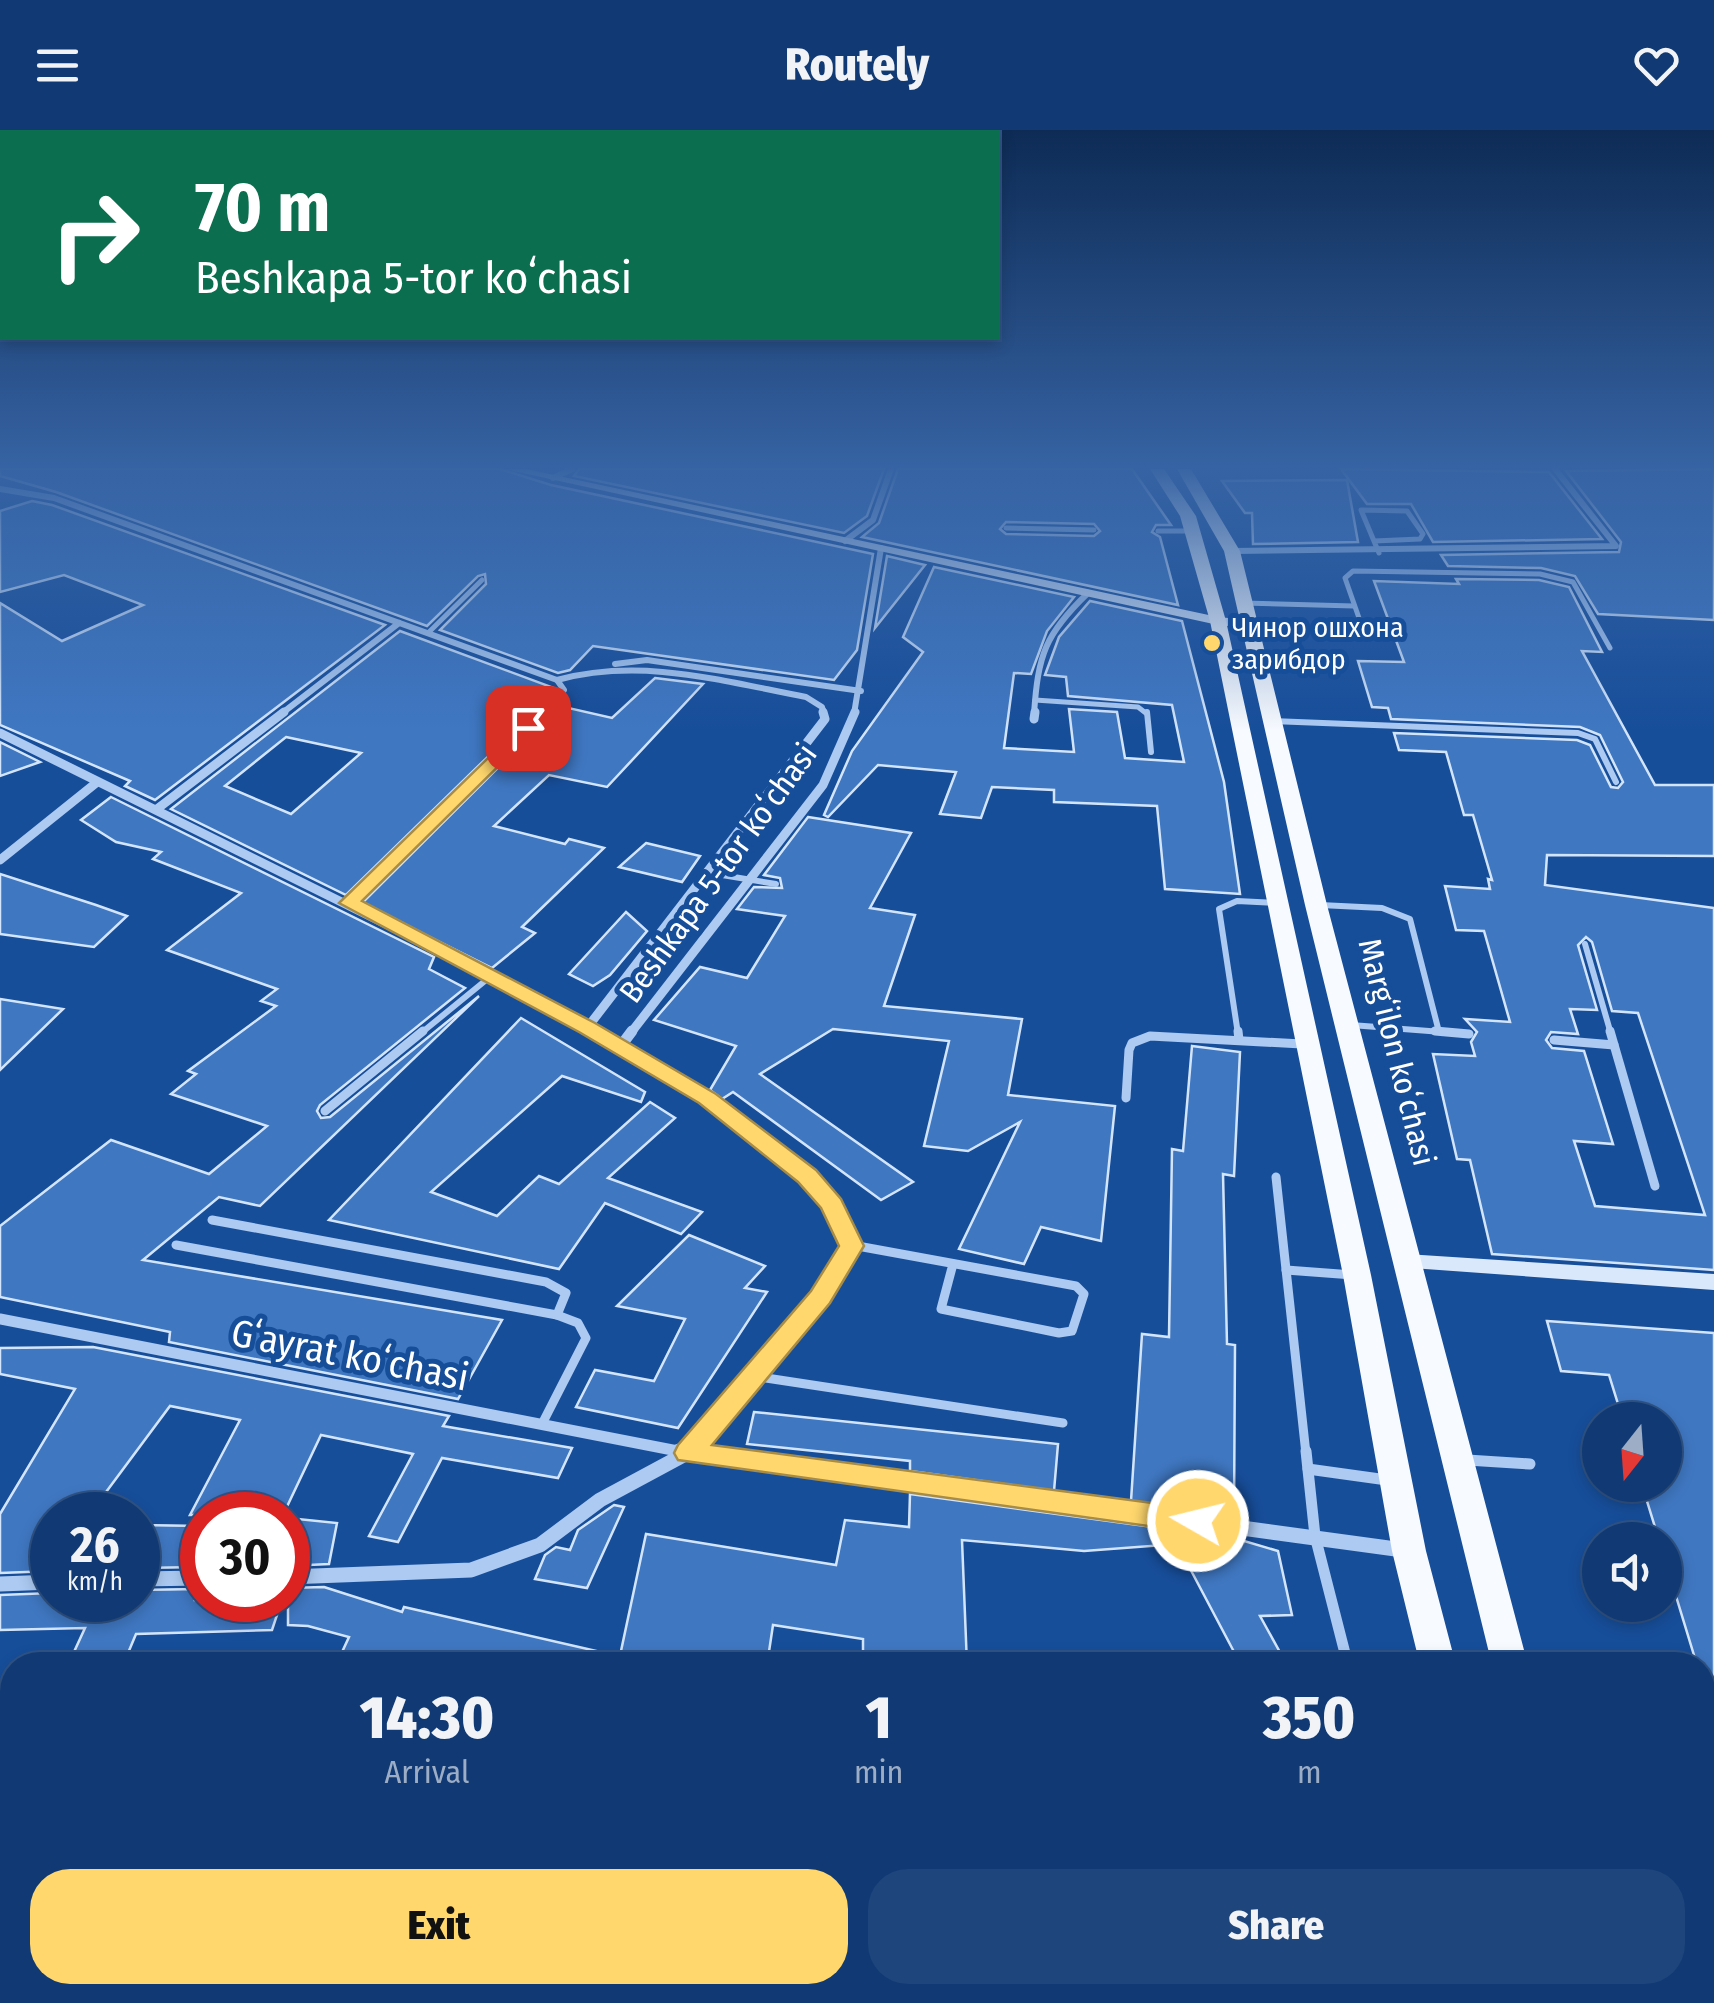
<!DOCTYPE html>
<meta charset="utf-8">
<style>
body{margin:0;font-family:"Fira Sans Condensed",sans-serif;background:#1e457c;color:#f1f3f6;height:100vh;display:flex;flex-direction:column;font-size:38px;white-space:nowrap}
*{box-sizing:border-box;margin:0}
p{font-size:32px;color:#9cadc5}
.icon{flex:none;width:55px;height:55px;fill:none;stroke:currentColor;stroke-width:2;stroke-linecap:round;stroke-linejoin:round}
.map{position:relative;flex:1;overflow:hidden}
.details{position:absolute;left:0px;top:1522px;width:1715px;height:352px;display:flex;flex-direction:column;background:#113a74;border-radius:40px 40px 0 0;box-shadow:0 5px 15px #0003,0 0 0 2px #305486}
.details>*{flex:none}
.hud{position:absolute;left:0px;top:0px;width:1000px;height:210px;box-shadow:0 5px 15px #0003,0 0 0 2px #305486;background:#0b6e4f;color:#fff;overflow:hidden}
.needle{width:65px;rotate:197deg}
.tools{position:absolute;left:1582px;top:1272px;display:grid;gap:20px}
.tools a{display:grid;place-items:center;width:100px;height:100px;border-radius:50%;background:#113a74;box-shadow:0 5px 15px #0003,0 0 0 2px #305486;font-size:50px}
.speed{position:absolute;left:30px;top:1362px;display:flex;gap:20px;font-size:50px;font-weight:700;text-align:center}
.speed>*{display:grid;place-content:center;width:130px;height:130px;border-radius:50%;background:#113a74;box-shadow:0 5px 15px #0003,0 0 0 2px #305486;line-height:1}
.speed small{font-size:25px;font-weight:400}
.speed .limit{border:15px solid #d22;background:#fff;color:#111}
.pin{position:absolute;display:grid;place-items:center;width:85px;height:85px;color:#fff;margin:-42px;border-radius:20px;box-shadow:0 5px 15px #0006}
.me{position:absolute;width:110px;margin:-55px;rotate:278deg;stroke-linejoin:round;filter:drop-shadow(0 0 8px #0008)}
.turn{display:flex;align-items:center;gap:35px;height:210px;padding:0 30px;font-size:45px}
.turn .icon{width:130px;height:130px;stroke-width:2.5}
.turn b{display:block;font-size:70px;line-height:85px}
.eta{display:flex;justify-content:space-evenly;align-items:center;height:170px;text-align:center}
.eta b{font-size:60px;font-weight:800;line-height:70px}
.action{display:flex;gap:20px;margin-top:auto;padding:20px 30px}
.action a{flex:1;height:115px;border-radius:40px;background:#ffd76d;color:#111;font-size:40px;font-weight:800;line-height:115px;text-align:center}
.action a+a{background:#1e457c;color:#f1f3f6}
header{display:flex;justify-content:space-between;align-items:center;height:130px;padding:0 30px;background:#113a74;font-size:45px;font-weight:800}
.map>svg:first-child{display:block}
.building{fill:#3f77c1;stroke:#d3e5fc;stroke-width:2.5;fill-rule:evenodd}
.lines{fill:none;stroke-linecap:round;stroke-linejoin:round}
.lane-far3{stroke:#accaf2;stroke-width:5}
.lane-far2{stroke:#accaf2;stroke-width:6}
.lane-far1{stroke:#accaf2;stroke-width:9}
.lane{stroke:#accaf2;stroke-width:11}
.street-far3{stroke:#accaf2;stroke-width:6}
.street-far2{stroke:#accaf2;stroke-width:9}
.street-far1{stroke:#accaf2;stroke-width:11}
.street{stroke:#accaf2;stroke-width:15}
.secondary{fill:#dae8fc;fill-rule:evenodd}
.primary{fill:#f7faff;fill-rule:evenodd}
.route{fill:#ffd76d;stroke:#a68c47;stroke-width:2.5}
.poi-dot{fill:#ffd76d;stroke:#174e9a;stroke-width:4}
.labels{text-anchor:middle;stroke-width:10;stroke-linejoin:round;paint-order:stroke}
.far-poi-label{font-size:28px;fill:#fff;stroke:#174e9a;text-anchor:start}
.street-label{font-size:32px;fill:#fff;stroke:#174e9a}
.near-street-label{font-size:38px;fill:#fff;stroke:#174e9a}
</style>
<header><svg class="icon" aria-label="menu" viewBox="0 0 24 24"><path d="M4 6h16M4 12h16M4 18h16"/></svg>Routely<svg class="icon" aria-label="heart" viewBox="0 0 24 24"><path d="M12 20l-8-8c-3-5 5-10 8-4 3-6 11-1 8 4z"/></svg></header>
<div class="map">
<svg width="1714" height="1873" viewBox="0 0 1714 1873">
<rect width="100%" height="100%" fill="#174e9a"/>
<g class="building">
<polygon points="0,339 500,339 551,355 873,424 857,520 834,550 593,516 570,540 558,543 440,500 486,454 485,444 478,446 427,496 56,362 0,346"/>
<polygon points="579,339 884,339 867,386 844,403 574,346"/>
<path d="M898,339H1132L1171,395H1156L1152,402L1160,407L1178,475L862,407L879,393ZM1006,392L1094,394L1100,401L1094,406L1006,404L1000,399Z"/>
<polygon points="1341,339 1549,342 1602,409 1433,412 1411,374 1367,374"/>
<polygon points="1714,339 1714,490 1598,484 1575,446 1541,438 1448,436 1441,425 1619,422 1621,412 1566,341"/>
<polygon points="1347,350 1358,412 1253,414 1252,383 1245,383 1222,351"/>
<polygon points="32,371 52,375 385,495 155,670 125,656 130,651 0,595 0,473 62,511 143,475 64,445 0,462 0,381"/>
<polygon points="887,426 925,435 875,498"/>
<polygon points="934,437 1074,467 1047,501 1031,544 1014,543 1004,618 1074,622 1069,579 1117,582 1125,628 1184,632 1172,575 1068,566 1066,547 1045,545 1059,507 1090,471 1182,491 1224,652 1240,764 1165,759 1157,676 1054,672 1054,660 992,657 981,688 940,684 956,642 878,635 828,687 824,685 852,621 923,522 903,507"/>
<path d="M1456,449L1539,450L1569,457L1602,522L1582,521L1655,655H1714V726L1547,725L1545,755L1714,778V1140L1492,1124L1470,1030L1457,1029L1433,924L1475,926L1471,912L1477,902L1465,889L1510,892L1484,801L1456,800L1445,756L1490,759L1488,749L1492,750L1473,685H1464L1446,622L1399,620L1394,603L1577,610L1590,615L1611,657L1618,658L1623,652L1600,605L1580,597L1391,589L1388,578L1372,577L1358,531L1404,532L1374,451L1459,454ZM1586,807L1592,812L1612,881L1638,883L1705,1085L1595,1076L1574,1011L1613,1014L1584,921L1552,918L1546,910L1551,902L1578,904L1570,879L1597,880L1578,815Z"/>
<path d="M400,501L554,558L542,574L346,765L171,679ZM286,607L361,623L291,684L225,656Z"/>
<polygon points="655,548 703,554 607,657 549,645 494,696 565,714 569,709 604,718 522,797 535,803 492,838 362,773 560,576 612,588"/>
<polygon points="0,612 40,632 0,646"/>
<polygon points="111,667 434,827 429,839 465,858 320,975 317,981 321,988 330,987 479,866 260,1076 219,1067 143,1130 502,1190 458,1269 169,1212 170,1202 0,1167 0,1096 111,1010 209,1044 267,996 171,964 196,944 188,941 276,876 261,871 277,859 167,820 241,763 153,729 161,722 116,712 81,690"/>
<polygon points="808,687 911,703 870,778 915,785 884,876 1022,889 1008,965 1115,976 1101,1111 1041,1097 1024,1134 959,1119 1020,992 968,1021 924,1016 949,911 833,899 760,944 913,1052 881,1070 733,962 722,969 710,960 736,916 654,890 700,837 747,848 785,786 737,779 754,757 782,758 780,748 764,745"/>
<polygon points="646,713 700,726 682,752 619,737"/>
<polygon points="0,744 96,775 127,786 94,817 0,804"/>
<polygon points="626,782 647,801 610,845 593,856 569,844"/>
<polygon points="0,869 63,879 0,940"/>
<polygon points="521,888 645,962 641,972 562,946 431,1062 497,1086 539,1046 559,1054 650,972 675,988 608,1048 702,1082 681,1104 605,1073 559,1139 329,1090"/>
<polygon points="1192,916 1240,922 1234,1046 1223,1044 1227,1214 1235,1215 1234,1386 1131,1371 1142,1204 1169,1207 1172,1019 1183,1021"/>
<polygon points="689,1105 765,1136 745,1158 767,1162 678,1298 576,1277 595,1240 654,1251 685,1189 617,1176"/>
<polygon points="1547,1191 1714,1203 1714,1566 1707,1568 1702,1535 1697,1535 1665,1430 1665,1410 1659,1410 1642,1355 1665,1355 1665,1290 1623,1290 1609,1245 1561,1241"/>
<polygon points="93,1217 449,1286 443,1296 572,1318 558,1348 442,1328 398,1412 369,1406 413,1324 321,1305 283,1385 190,1385 240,1290 170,1276 89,1385 52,1385 52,1441 0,1443 0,1384 75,1259 0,1244 0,1218"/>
<polygon points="754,1282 1058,1314 1054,1361 910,1341 910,1331 747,1314"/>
<polygon points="910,1364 1234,1408 1278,1421 1292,1485 1260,1486 1287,1535 1241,1535 1177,1414 1084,1421 962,1410 967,1535 863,1535 863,1509 773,1495 767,1535 618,1535 646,1404 836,1435 845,1390 909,1397"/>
<polygon points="614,1375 624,1377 587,1458 535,1449 545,1425 556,1417 570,1420 578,1400"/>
<polygon points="288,1388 337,1393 329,1434 288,1436"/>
<polygon points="138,1395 202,1396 202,1437 138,1438"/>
<polygon points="324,1457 402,1482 404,1477 605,1523 604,1535 336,1535 349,1507 308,1496 288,1495 288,1458"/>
<polygon points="198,1459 195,1470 282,1470 272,1500 136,1504 123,1535 68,1535 85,1498 0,1500 0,1465 52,1463 52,1470 138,1470 138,1460"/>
</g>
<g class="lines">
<g class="lane-far3">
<polyline points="1006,398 1094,400"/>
<polyline points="1158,401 1191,401"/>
<polyline points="1374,411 1420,409 1423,404 1407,381 1361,380 1379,423"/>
<polyline points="1243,473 1354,476"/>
<polyline points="428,503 482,450"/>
<polyline points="1366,508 1345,448 1353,441 1540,444 1573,452 1610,518"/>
<polyline points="1035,570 1138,577 1147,584"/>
</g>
<g class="lane-far2">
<polyline points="1147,582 1151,622"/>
<polyline points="1272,591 1578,603 1595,609 1616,652"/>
<polyline points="710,743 776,754"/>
<polyline points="1320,775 1382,778 1410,789 1439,902"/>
<polyline points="1585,814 1611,904"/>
<polyline points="1351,895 1468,904"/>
<polyline points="420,904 491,846"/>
<polyline points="1238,904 1219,779 1237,771 1277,773"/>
</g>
<g class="lane-far1">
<polyline points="1238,901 1239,910"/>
<polyline points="1435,901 1469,904"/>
<polyline points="1610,901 1655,1056"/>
<polyline points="1554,910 1614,915"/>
<polyline points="1126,968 1129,920 1132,913 1150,906 1302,914"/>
<polyline points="325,981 423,901"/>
<polyline points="1276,1047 1306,1324"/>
<polyline points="212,1090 546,1152 566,1163 557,1185"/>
<polyline points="176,1115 557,1185 578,1193 586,1208 542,1294"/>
<polyline points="852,1115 1076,1156 1084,1164 1072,1201 1059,1203 941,1179 953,1134"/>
<polyline points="1286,1140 1353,1145"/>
<polyline points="753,1246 1063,1293"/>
</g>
<g class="lane">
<polyline points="1306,1321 1315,1406 1348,1535"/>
<polyline points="1467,1330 1530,1334"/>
<polyline points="1308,1339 1387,1350"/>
</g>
<g class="street-far3">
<polyline points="553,348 572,339"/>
<polyline points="0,359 54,368 557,550 564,560 543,584"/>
<polyline points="845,411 873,390 891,339"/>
<polyline points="1232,421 1616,416 1555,339"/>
<polyline points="615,534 647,530 861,561"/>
<path d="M557,550C641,527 722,551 806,567L822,577L824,584"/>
<polyline points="281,584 399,493"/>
<polyline points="854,584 881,418"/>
<path d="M1034,584C1038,525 1045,504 1088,463"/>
</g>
<g class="street-far2">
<polyline points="1034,589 1035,582"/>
<polyline points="0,603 491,846 593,904"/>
<polyline points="157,679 284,582"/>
<polyline points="0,730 96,653"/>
<polyline points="350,773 545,582"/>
<polyline points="587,898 825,589 823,582"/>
<polyline points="630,904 823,655 855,582"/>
</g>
<g class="street-far1">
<polyline points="588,901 707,969 807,1046 833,1074 852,1115 821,1167 688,1324"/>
<polyline points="620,917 632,901"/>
<polyline points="0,1189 693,1324"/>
</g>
<g class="street">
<polyline points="679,1321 1403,1420"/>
<polyline points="288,1447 471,1440 540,1415 600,1370 691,1321"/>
<polyline points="138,1449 202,1448"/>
<polyline points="0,1454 52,1452"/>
</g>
<g class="secondary">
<polygon points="504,339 526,339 1218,487 1249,490 1256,494 1249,498 1218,495"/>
<polygon points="1406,1124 1714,1144 1714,1160 1398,1137 1395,1132 1398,1127"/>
</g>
<g class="primary">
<polygon points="1150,339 1164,339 1196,386 1226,491 1371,1145 1426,1421 1456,1535 1420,1535 1392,1421 1343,1145 1210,491 1180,386"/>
<polygon points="1177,339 1191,339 1240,421 1327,775 1528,1535 1492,1535 1305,775 1224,421"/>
<polygon points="1499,1862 1541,1862 1544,1873 1502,1873"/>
<polygon points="1580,1862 1622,1862 1625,1873 1583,1873"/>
</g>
</g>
<linearGradient id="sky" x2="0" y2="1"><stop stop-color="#0d2b55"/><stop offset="0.56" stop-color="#3663a3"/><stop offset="1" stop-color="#3663a3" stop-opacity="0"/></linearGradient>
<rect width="1714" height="601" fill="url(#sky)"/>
<polygon class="route" points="522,595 537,598 362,771 595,893 716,964 816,1040 841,1069 864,1116 830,1173 712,1315 1198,1379 1208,1382 1213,1391 1208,1399 1198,1403 678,1330 674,1323 678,1315 811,1161 839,1116 821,1078 798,1052 699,973 579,902 339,773"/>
<circle class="poi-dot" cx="1212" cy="513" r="10"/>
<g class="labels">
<g class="far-poi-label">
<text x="1232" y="507">Чинор ошхона<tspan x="1232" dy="32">зарибдор</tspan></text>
</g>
<g class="street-label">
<text transform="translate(718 743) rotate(-54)" y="11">Beshkapa 5-tor koʻchasi</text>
<text transform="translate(1397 922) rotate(76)" y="11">Margʻilon koʻchasi</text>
</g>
<g class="near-street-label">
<text transform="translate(350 1225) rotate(11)" y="13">Gʻayrat koʻchasi</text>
</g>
</g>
</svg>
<div class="tools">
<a><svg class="needle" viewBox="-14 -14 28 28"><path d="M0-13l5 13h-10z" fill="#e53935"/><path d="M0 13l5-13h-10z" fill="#9cadc5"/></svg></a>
<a><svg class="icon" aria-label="sound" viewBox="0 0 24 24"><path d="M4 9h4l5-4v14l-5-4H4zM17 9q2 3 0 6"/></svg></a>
</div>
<div class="speed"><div>26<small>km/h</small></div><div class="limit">30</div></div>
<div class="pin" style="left:528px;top:598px;background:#d93025"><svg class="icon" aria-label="arrive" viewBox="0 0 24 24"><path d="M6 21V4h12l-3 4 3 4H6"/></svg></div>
<svg class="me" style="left:1198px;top:1391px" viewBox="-20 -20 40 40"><circle r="17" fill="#ffd76d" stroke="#fff" stroke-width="3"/><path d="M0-11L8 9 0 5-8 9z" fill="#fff"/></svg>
<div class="hud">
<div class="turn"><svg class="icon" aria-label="right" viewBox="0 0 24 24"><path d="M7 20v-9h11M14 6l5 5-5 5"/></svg><div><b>70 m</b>Beshkapa 5-tor koʻchasi</div></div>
</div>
<section class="details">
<div class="eta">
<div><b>14:30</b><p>Arrival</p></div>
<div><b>1</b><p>min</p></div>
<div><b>350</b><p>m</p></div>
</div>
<div class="action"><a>Exit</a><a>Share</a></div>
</section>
</div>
